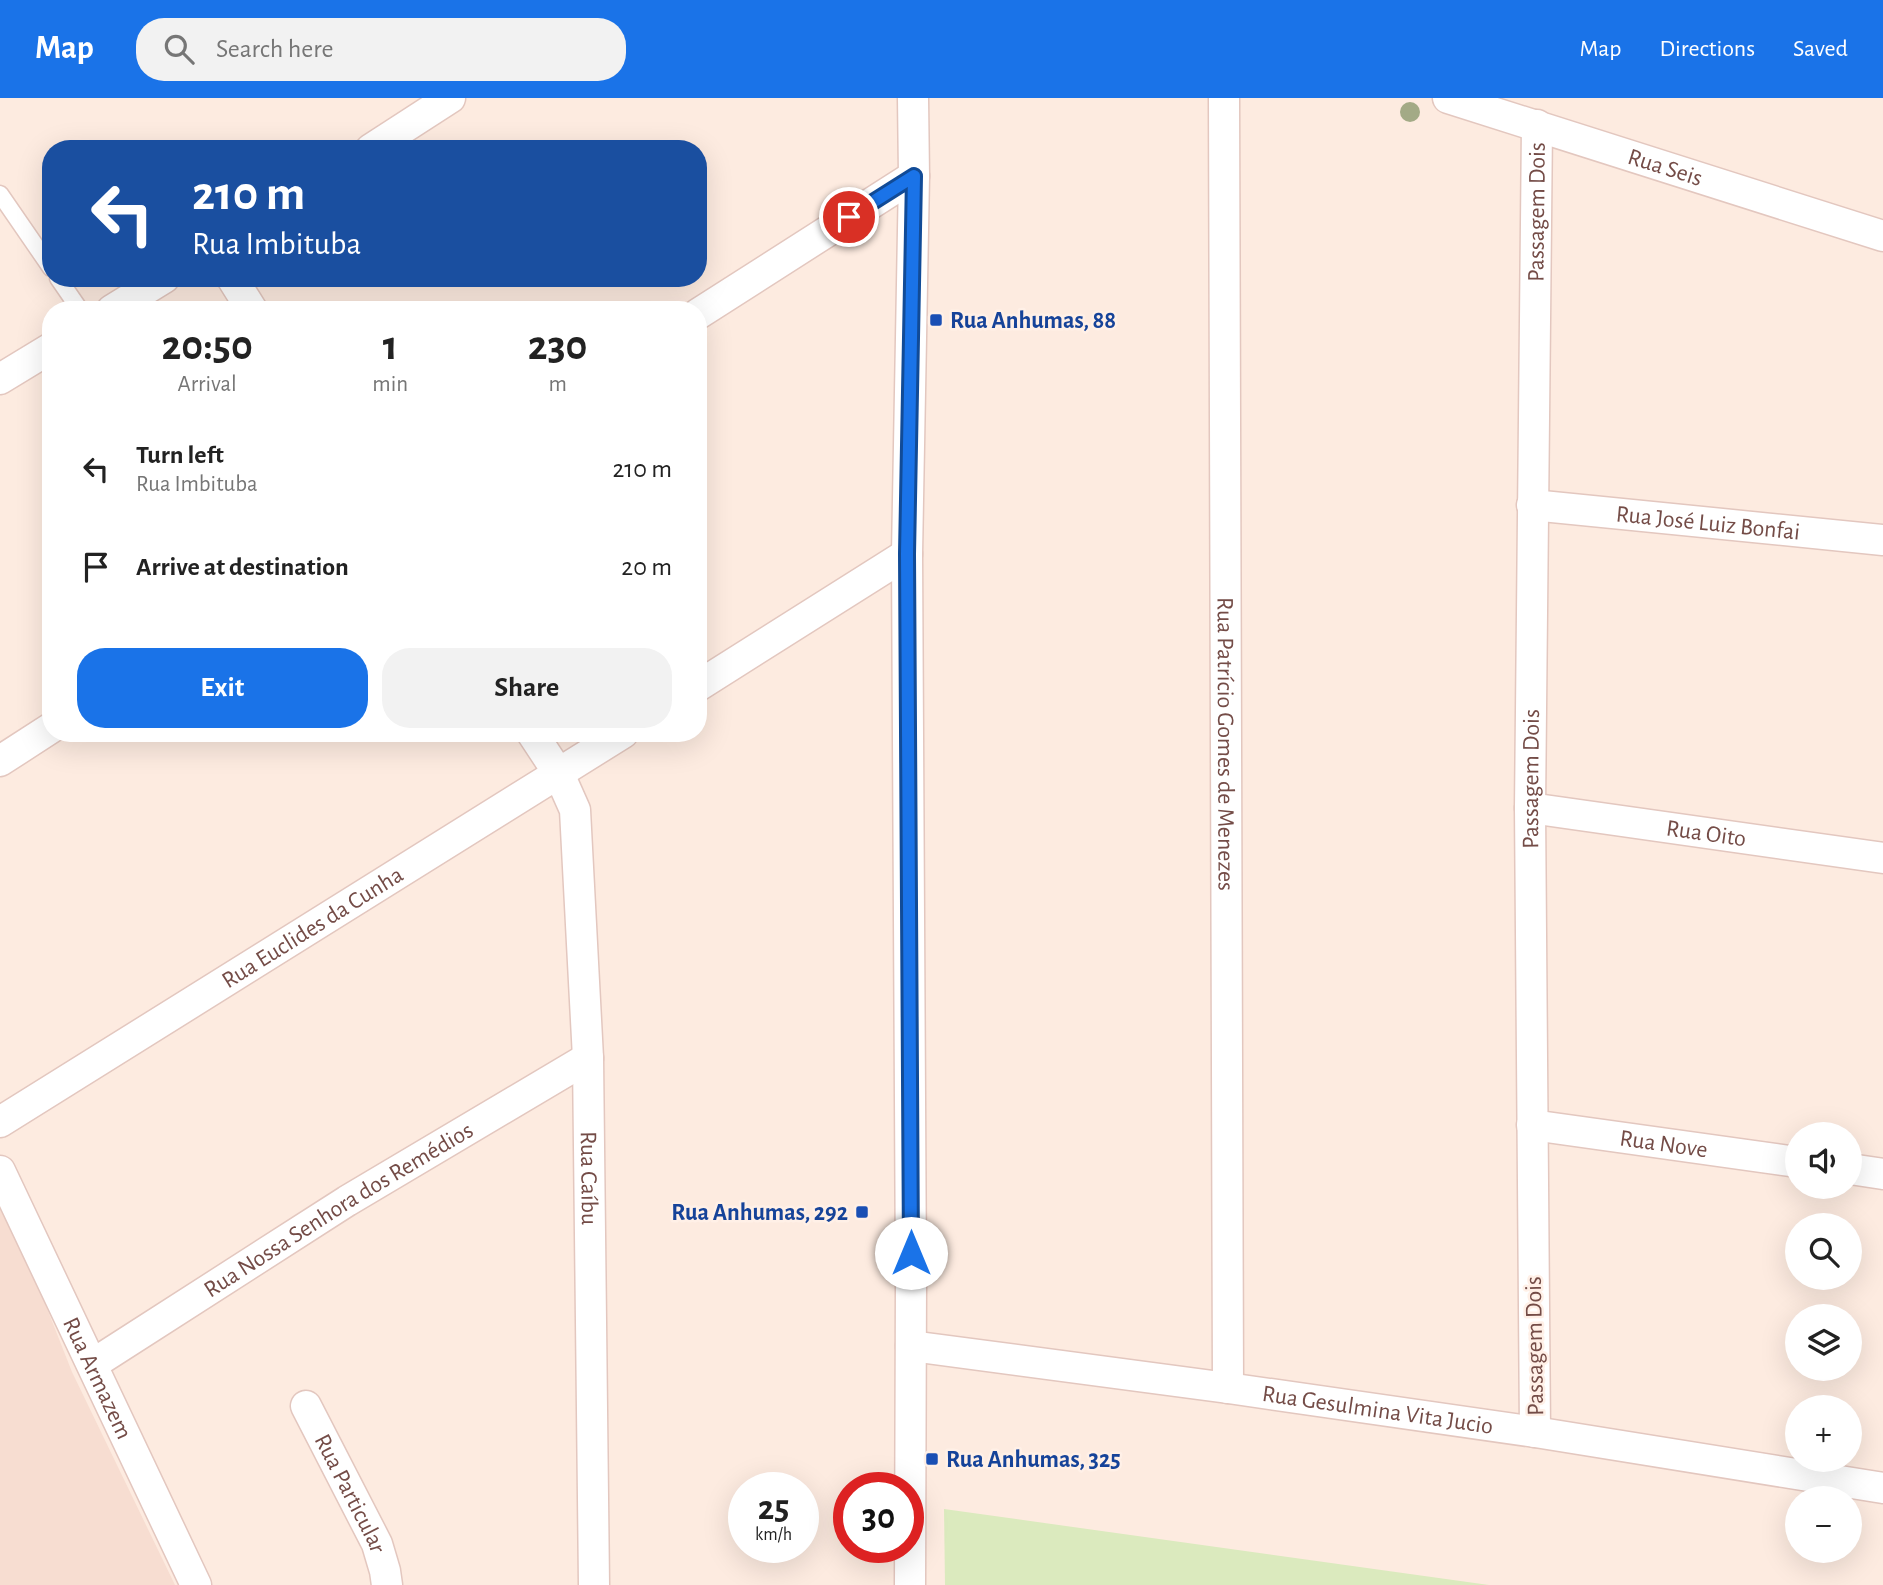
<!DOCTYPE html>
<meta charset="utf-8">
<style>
body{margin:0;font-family:"Alegreya Sans",sans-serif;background:#f2f2f2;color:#222;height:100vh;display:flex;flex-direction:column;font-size:26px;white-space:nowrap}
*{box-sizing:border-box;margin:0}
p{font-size:23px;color:#767676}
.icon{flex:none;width:38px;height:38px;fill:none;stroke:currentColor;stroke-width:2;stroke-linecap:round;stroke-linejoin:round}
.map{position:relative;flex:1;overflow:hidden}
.sheet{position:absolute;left:42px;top:203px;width:665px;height:441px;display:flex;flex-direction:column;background:#fff;border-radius:28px;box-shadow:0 7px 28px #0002}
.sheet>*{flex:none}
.top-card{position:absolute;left:42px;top:42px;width:665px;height:147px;border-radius:28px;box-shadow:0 7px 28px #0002;background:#1a4fa0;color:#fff;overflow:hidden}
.buttons{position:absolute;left:1785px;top:1024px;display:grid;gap:14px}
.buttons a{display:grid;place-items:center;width:77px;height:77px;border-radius:50%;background:#fff;box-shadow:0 7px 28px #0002;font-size:35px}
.speed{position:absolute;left:728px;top:1374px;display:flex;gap:14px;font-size:35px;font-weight:700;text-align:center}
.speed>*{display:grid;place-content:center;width:91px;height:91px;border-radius:50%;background:#fff;box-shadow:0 7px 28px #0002;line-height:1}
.speed small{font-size:18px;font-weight:400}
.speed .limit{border:10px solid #d22;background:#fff;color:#111}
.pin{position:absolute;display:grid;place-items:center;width:60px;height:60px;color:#fff;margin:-30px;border:4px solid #fff;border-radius:50%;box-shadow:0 2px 7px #0007}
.me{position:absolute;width:77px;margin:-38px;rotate:0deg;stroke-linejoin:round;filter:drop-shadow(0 0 5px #0008)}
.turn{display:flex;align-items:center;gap:24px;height:147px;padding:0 35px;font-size:32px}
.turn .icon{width:91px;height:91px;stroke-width:2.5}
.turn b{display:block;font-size:49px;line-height:60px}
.eta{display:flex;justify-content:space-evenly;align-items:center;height:119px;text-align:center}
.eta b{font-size:42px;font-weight:700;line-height:49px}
.cta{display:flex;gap:14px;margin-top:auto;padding:14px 35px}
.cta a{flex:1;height:80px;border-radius:28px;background:#1a73e8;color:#fff;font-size:28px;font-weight:700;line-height:80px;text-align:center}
.cta a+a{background:#f2f2f2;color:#222}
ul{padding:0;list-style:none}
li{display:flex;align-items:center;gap:21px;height:98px;padding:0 35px}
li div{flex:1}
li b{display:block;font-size:26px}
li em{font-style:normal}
header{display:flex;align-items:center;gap:42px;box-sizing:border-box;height:98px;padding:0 35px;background:#1a73e8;color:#fff}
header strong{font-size:33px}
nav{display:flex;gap:38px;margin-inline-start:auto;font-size:24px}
.search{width:490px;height:63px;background:#f2f2f2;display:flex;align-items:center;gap:18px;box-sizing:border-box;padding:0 24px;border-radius:28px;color:#767676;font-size:26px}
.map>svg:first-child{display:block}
.residential{fill:#f7ddd1}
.green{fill:#dbeabe}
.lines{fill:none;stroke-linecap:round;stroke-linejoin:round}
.service-casing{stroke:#e3c7bf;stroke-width:19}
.minor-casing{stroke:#e3c7bf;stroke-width:33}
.service{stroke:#fff;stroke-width:16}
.minor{stroke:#fff;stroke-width:30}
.tree{fill:#a3aa86}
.route-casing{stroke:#114b97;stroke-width:18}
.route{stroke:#1a73e8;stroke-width:12}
.transit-dot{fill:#1a4fb4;stroke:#fff0e7;stroke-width:2.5}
.labels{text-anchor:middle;stroke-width:5;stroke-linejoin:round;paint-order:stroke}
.street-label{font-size:24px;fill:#744c47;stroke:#fff0e7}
.transit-label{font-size:24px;font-weight:bold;fill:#164399;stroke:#fff0e7;text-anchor:start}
</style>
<header>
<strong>Map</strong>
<div class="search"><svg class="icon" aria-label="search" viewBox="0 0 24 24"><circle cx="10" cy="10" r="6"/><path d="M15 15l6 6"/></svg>Search here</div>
<nav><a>Map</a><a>Directions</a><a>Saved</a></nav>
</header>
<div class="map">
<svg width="1883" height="1487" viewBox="0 0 1883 1487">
<rect width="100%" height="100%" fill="#fdebe0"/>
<polygon class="residential" points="0,1091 72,1274 175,1487 0,1487"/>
<polygon class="green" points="944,1411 1489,1487 945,1487"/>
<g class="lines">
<g class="service-casing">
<g id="service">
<polyline points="0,96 51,170"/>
<polyline points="58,180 80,212"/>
</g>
</g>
<g class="minor-casing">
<g id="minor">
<path id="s1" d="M1224,0L1228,1290"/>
<path id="s2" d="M1448,0L1883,138"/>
<polyline points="371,51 450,0"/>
<polyline points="232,180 252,212"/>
<polyline points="112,212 164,180"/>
<polyline points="698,216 914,78"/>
<polyline points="0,281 51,250"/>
<path id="s3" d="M1532,407L1883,442"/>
<polyline points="698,588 907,456"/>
<path id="s4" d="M532,635L559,676L575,712L588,960L594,1487"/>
<polyline points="0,663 51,630"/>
<path id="s5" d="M1530,710L1883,760"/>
<path id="s6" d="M0,1024L623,635"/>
<path id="s7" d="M1532,1027L1797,1064"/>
<polyline points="1850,1071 1883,1076"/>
<path id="s8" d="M0,1073L196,1487"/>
<path id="s9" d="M911,1248L1228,1290L1535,1334L1883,1390"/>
<path id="s10" d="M93,1266L347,1103L588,960"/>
<path id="s11" d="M306,1308L377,1446L385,1473L387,1487"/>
<path id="s12" d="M1535,1334L1530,710L1537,27"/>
<polyline points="910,1487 911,1183 907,456 914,78 913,0"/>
</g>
</g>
<use href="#service" class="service"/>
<use href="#minor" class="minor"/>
</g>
<circle class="tree" cx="1410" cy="14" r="10"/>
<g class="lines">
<g class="route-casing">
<polyline id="route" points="849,119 914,78 907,456 911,1155"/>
</g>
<use href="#route" class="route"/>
</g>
<g class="transit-dot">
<rect x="929" y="215" width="14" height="14" rx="3.5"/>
<rect x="855" y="1107" width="14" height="14" rx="3.5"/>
<rect x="925" y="1354" width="14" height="14" rx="3.5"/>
</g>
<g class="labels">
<g class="street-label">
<text dy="8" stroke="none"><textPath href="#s2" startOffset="228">Rua Seis</textPath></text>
<text dy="8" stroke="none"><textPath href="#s12" startOffset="1220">Passagem Dois</textPath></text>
<text dy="8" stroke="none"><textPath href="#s3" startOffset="177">Rua José Luiz Bonfai</textPath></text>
<text dy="8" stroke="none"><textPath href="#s1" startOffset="646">Rua Patrício Gomes de Menezes</textPath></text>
<text dy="8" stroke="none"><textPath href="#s12" startOffset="653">Passagem Dois</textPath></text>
<text dy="8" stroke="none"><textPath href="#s5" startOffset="178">Rua Oito</textPath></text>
<text dy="8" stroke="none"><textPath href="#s6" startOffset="368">Rua Euclides da Cunha</textPath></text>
<text dy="8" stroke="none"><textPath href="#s7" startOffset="133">Rua Nove</textPath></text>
<text dy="8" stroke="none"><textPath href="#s4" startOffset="457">Rua Caíbu</textPath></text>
<text dy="8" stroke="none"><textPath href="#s10" startOffset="290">Rua Nossa Senhora dos Remédios</textPath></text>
<text transform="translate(1534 1248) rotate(-91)" y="8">Passagem Dois</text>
<text dy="8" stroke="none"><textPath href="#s8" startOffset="229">Rua Armazem</textPath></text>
<text dy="8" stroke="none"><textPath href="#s9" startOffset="471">Rua Gesulmina Vita Jucio</textPath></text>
<text dy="8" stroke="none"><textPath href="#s11" startOffset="98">Rua Particular</textPath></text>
</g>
<g class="transit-label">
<text x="950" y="230">Rua Anhumas, 88</text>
<text x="848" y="1122" text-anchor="end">Rua Anhumas, 292</text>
<text x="946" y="1369">Rua Anhumas, 325</text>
</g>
</g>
</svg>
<div class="buttons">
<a><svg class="icon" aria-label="sound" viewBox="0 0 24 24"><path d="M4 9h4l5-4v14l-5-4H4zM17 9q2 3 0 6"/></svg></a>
<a><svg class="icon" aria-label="search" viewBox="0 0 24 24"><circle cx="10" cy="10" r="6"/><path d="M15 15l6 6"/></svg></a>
<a><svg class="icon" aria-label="layers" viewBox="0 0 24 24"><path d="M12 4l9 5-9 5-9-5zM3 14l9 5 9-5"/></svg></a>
<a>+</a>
<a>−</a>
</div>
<div class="speed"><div>25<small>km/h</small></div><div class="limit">30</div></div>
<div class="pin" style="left:849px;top:119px;background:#d93025"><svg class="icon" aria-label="arrive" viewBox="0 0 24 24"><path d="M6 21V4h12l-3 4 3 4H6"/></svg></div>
<svg class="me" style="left:911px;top:1155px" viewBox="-20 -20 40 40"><circle r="19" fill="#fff"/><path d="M0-13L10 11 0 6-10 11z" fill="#1a73e8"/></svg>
<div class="top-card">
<div class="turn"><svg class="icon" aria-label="left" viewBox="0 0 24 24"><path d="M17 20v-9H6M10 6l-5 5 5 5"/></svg><div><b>210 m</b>Rua Imbituba</div></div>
</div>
<section class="sheet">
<div class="eta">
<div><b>20:50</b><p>Arrival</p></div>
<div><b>1</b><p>min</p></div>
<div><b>230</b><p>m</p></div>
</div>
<ul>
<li><svg class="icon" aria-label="left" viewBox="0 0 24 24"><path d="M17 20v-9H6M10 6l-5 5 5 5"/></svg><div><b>Turn left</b><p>Rua Imbituba</p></div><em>210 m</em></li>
<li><svg class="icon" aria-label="arrive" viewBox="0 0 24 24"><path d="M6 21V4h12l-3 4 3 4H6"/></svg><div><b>Arrive at destination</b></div><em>20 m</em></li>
</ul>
<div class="cta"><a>Exit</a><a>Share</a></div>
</section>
</div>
